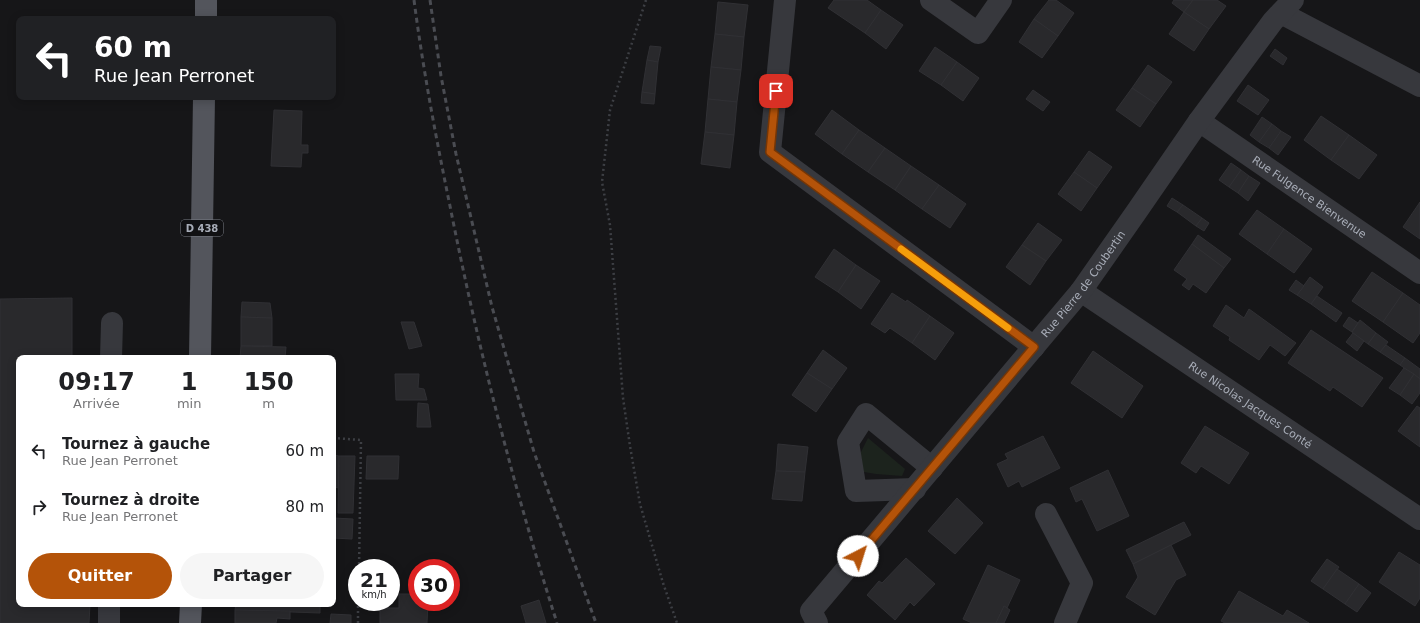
<!DOCTYPE html>
<html lang="fr">
<meta charset="utf-8">
<style>
body{margin:0;font-family:"DejaVu Sans",sans-serif;background:#f6f6f6;color:#202124;height:100vh;display:flex;flex-direction:column;font-size:15px;white-space:nowrap}
*{box-sizing:border-box;margin:0}
p{font-size:13px;color:#757577}
.icon{flex:none;width:22px;height:22px;fill:none;stroke:currentColor;stroke-width:2;stroke-linecap:round;stroke-linejoin:round}
.map{position:relative;flex:1;overflow:hidden}
.sheet{position:absolute;left:16px;top:355px;width:320px;height:252px;display:flex;flex-direction:column;background:#fff;border-radius:8px;box-shadow:0 2px 10px #0003}
.sheet>*{flex:none}
.banner{position:absolute;left:16px;top:16px;width:320px;height:84px;border-radius:8px;box-shadow:0 2px 10px #0003;background:#202124;color:#fff;overflow:hidden}
.speed{position:absolute;left:348px;top:559px;display:flex;gap:8px;font-size:20px;font-weight:700;text-align:center}
.speed>*{display:grid;place-content:center;width:52px;height:52px;border-radius:50%;background:#fff;box-shadow:0 2px 10px #0003;line-height:1}
.speed small{font-size:10px;font-weight:400}
.speed .limit{border:6px solid #d22;background:#fff;color:#111}
.pin{position:absolute;display:grid;place-items:center;width:34px;height:34px;color:#fff;margin:-17px;border-radius:8px;box-shadow:0 2px 6px #0006}
.me{position:absolute;width:44px;margin:-22px;rotate:40deg;stroke-linejoin:round;filter:drop-shadow(0 0 3px #0008)}
.turn{display:flex;align-items:center;gap:14px;height:84px;padding:0 12px;font-size:18px}
.turn .icon{width:52px;height:52px;stroke-width:2.5}
.turn b{display:block;font-size:28px;line-height:34px}
.eta{display:flex;justify-content:space-evenly;align-items:center;height:68px;text-align:center}
.eta b{font-size:24px;font-weight:800;line-height:28px}
.cta{display:flex;gap:8px;margin-top:auto;padding:8px 12px}
.cta a{flex:1;height:46px;border-radius:24px;background:#b45309;color:#fff;font-size:16px;font-weight:800;line-height:46px;text-align:center}
.cta a+a{background:#f6f6f6;color:#202124}
ul{padding:0;list-style:none}
li{display:flex;align-items:center;gap:12px;height:56px;padding:0 12px}
li div{flex:1}
li b{display:block;font-size:15px}
li em{font-style:normal}
.map>svg:first-child{display:block}
.green{fill:#1c231d}
.building{fill:#29292c;stroke:#303034}
.lines{fill:none;stroke-linecap:round;stroke-linejoin:round}
.path{stroke:#3d3f44;stroke-width:2.5;stroke-dasharray:2 3;stroke-linecap:butt}
.minor{stroke:#37383d;stroke-width:22}
.major{stroke:#53555c;stroke-width:22}
.rail{stroke:#4a4c52;stroke-width:3;stroke-dasharray:5 4;stroke-linecap:butt}
.route-casing{stroke:#753606;stroke-width:10}
.route{stroke:#b45309;stroke-width:7}
.slow{stroke:#f59e0b;stroke-width:7}
.labels{text-anchor:middle;stroke-width:4;stroke-linejoin:round;paint-order:stroke}
.shield{fill:#111113;stroke:#7b7e86;stroke-width:1}
.shield-label{font-size:10px;font-weight:bold;fill:#a8adb8}
.street-label{font-size:11px;fill:#a8adb8;stroke:#111113}
</style>
<div class="map">
<svg width="1420" height="623" viewBox="0 0 1420 623">
<rect width="100%" height="100%" fill="#161618"/>
<polygon class="green" points="868,438 905,469 902,476 876,474 852,470"/>
<g class="building">
<polygon points="834,0 867,0 881,10 865,33 828,8"/>
<polygon points="1049,0 1056,0 1074,13 1058,36 1034,19"/>
<polygon points="1174,0 1193,0 1184,12 1172,3"/>
<polygon points="1193,0 1217,0 1226,6 1209,29 1184,12"/>
<polygon points="718,2 748,5 744,37 715,34"/>
<polygon points="881,10 903,25 886,49 865,33"/>
<polygon points="1184,12 1209,29 1194,51 1169,34"/>
<polygon points="1034,19 1058,36 1042,58 1019,42"/>
<polygon points="715,34 744,37 741,70 711,67"/>
<polygon points="650,46 661,47 658,62 647,60"/>
<polygon points="935,47 957,62 941,85 919,71"/>
<polygon points="1275,49 1287,58 1283,65 1270,56"/>
<polygon points="647,60 658,62 655,94 642,92"/>
<polygon points="957,62 979,78 963,101 941,85"/>
<polygon points="1148,65 1172,82 1156,104 1132,88"/>
<polygon points="711,67 741,70 737,102 708,99"/>
<polygon points="1248,85 1269,100 1258,115 1237,101"/>
<polygon points="1132,88 1156,104 1140,127 1116,110"/>
<polygon points="1033,90 1050,102 1043,111 1026,99"/>
<polygon points="642,92 655,94 654,104 641,103"/>
<polygon points="708,99 737,102 734,135 705,132"/>
<polygon points="274,110 302,111 301,145 308,145 308,153 302,153 301,167 271,166"/>
<polygon points="832,110 859,130 842,154 815,134"/>
<polygon points="1321,116 1349,135 1331,160 1304,140"/>
<polygon points="1262,117 1272,124 1259,142 1250,135"/>
<polygon points="1272,124 1281,131 1269,148 1259,142"/>
<polygon points="859,130 885,148 868,172 842,154"/>
<polygon points="1281,131 1291,137 1278,155 1269,148"/>
<polygon points="705,132 734,135 730,168 701,164"/>
<polygon points="1349,135 1377,155 1359,179 1331,160"/>
<polygon points="885,148 911,166 895,190 868,172"/>
<polygon points="1089,151 1112,167 1097,188 1074,172"/>
<polygon points="1231,163 1241,170 1229,187 1219,180"/>
<polygon points="911,166 939,185 922,209 895,190"/>
<polygon points="1241,170 1249,176 1238,193 1229,187"/>
<polygon points="1074,172 1097,188 1081,211 1058,194"/>
<polygon points="1249,176 1260,183 1248,201 1238,193"/>
<polygon points="939,185 966,204 950,228 922,209"/>
<polygon points="1172,198 1183,205 1177,212 1167,206"/>
<polygon points="1420,202 1420,239 1403,227"/>
<polygon points="1183,205 1202,218 1196,226 1177,212"/>
<polygon points="1257,210 1284,229 1267,254 1239,234"/>
<polygon points="1202,218 1209,223 1204,231 1196,226"/>
<polygon points="1038,223 1062,240 1046,261 1022,245"/>
<polygon points="1284,229 1312,249 1294,273 1267,254"/>
<polygon points="1198,235 1231,259 1224,268 1192,244"/>
<polygon points="1192,244 1224,268 1206,293 1193,284 1189,290 1182,285 1187,279 1174,270"/>
<polygon points="1022,245 1046,261 1030,285 1006,267"/>
<polygon points="834,249 856,265 838,292 815,277"/>
<polygon points="856,265 880,281 861,309 838,292"/>
<polygon points="1372,272 1403,293 1383,322 1352,301"/>
<polygon points="1310,277 1323,287 1311,304 1297,295"/>
<polygon points="1296,280 1304,286 1297,295 1289,290"/>
<polygon points="892,293 906,302 907,300 930,316 912,343 890,328 885,333 871,324"/>
<polygon points="1403,293 1420,305 1420,333 1413,343 1383,322"/>
<polygon points="1317,296 1342,313 1336,322 1311,304"/>
<polygon points="72,298 72,358 19,358 19,604 90,604 89,623 0,623 0,299"/>
<polygon points="242,302 270,303 272,318 241,317"/>
<polygon points="1226,305 1244,318 1249,309 1296,343 1285,356 1270,345 1259,360 1229,340 1230,337 1213,326"/>
<polygon points="930,316 954,333 935,360 912,343"/>
<polygon points="241,317 272,318 272,346 241,346"/>
<polygon points="1349,317 1358,323 1352,332 1343,326"/>
<polygon points="1360,320 1376,333 1368,344 1352,332"/>
<polygon points="401,322 414,322 422,346 409,349"/>
<polygon points="1311,330 1383,378 1362,407 1333,387 1330,391 1288,363"/>
<polygon points="1353,333 1364,341 1357,351 1346,342"/>
<polygon points="1376,333 1388,342 1380,352 1368,344"/>
<polygon points="1386,345 1405,358 1400,365 1380,352"/>
<polygon points="241,346 286,347 285,358 240,358"/>
<polygon points="823,350 847,368 832,389 807,373"/>
<polygon points="1093,351 1143,386 1122,418 1071,383"/>
<polygon points="1405,358 1420,369 1420,379 1400,365"/>
<polygon points="1404,368 1414,374 1400,395 1389,388"/>
<polygon points="807,373 832,389 816,412 792,395"/>
<polygon points="395,374 419,374 418,388 424,389 427,400 396,400"/>
<polygon points="1414,374 1420,379 1420,393 1412,404 1400,395"/>
<polygon points="418,403 428,404 431,427 417,427"/>
<polygon points="1417,406 1420,408 1420,447 1398,431"/>
<polygon points="1205,426 1249,453 1229,484 1201,466 1196,473 1181,463"/>
<polygon points="1043,436 1060,468 1022,487 1019,481 1008,487 997,464 1008,459 1005,454"/>
<polygon points="778,444 808,447 805,472 776,471"/>
<polygon points="333,455 339,456 339,488 333,487"/>
<polygon points="339,456 355,456 353,513 338,513"/>
<polygon points="367,456 399,456 398,479 366,479"/>
<polygon points="1108,470 1129,516 1097,531 1082,499 1076,502 1070,488"/>
<polygon points="776,471 805,472 802,501 772,499"/>
<polygon points="957,498 983,523 955,554 928,531"/>
<polygon points="333,518 353,519 352,539 333,538"/>
<polygon points="1184,522 1191,535 1133,564 1126,550"/>
<polygon points="1171,545 1186,575 1176,580 1155,615 1126,597 1138,577 1133,564"/>
<polygon points="1399,552 1420,565 1420,598 1415,606 1379,582"/>
<polygon points="906,558 935,584 914,606 910,602 895,620 867,595 879,581 882,583"/>
<polygon points="1327,559 1339,567 1323,589 1311,581"/>
<polygon points="988,565 1020,580 1007,608 1004,606 996,623 972,623 963,619"/>
<polygon points="1337,569 1359,584 1345,604 1323,589"/>
<polygon points="1359,584 1371,593 1357,612 1345,604"/>
<polygon points="1239,591 1283,616 1287,610 1309,623 1225,623 1221,621"/>
<polygon points="399,594 417,594 417,602 428,602 427,623 380,623 380,608 399,608"/>
<polygon points="539,600 546,623 526,623 521,606"/>
<polygon points="236,604 320,604 320,613 235,610"/>
<polygon points="1004,606 1010,610 1004,623 996,623"/>
<polygon points="235,610 290,611 290,619 277,618 276,623 235,623"/>
<polygon points="331,614 351,615 351,623 330,623"/>
</g>
<g class="lines">
<g class="path">
<polyline points="646,0 610,110 602,182 610,225 623,398 630,446 640,504 663,583 677,623"/>
<polyline points="333,438 361,440 359,568"/>
<polyline points="358,623 358,602"/>
</g>
<g class="minor">
<polyline points="785,0 770,152 1034,347"/>
<polyline points="931,0 978,33 1001,0"/>
<polyline points="1281,13 1420,86"/>
<path id="s1" d="M1199,121L1420,273"/>
<path id="s2" d="M1081,291L1420,519"/>
<polyline points="111,358 112,323"/>
<polyline points="915,489 856,491 848,442 866,414 932,468"/>
<polyline points="1046,514 1082,583 1065,623"/>
<polyline points="109,623 109,604"/>
<path id="s3" d="M817,623L811,611L1081,291L1137,211L1199,121L1273,21L1293,0"/>
</g>
<g class="major">
<polyline points="206,19 206,0"/>
<polyline points="200,358 204,97"/>
<polyline points="190,623 191,604"/>
</g>
<g class="rail">
<path d="M414,0C423,69 436,138 450,206C478,347 513,486 557,623"/>
<polyline points="430,0 441,76 456,154 492,307 534,452 596,623"/>
</g>
</g>
<g class="lines">
<g class="route-casing">
<polyline id="route" points="776,91 770,152 1034,347 858,556"/>
</g>
<use href="#route" class="route"/>
<polyline class="slow" points="901,249 1008,328"/>
</g>
<g class="labels">
<rect class="shield" x="181" y="220" width="42" height="16" rx="3"/>
<g class="shield-label">
<text x="202" y="232">D 438</text>
</g>
<g class="street-label">
<text dy="4" stroke="none"><textPath href="#s1" startOffset="134">Rue Fulgence Bienvenue</textPath></text>
<text dy="4" stroke="none"><textPath href="#s3" startOffset="439">Rue Pierre de Coubertin</textPath></text>
<text dy="4" stroke="none"><textPath href="#s2" startOffset="204">Rue Nicolas Jacques Conté</textPath></text>
</g>
</g>
</svg>
<div class="speed"><div>21<small>km/h</small></div><div class="limit">30</div></div>
<div class="pin" style="left:776px;top:91px;background:#d93025"><svg class="icon" aria-label="arrive" viewBox="0 0 24 24"><path d="M6 21V4h12l-3 4 3 4H6"/></svg></div>
<svg class="me" style="left:858px;top:556px" viewBox="-20 -20 40 40"><circle r="19" fill="#fff"/><path d="M0-13L10 11 0 6-10 11z" fill="#b45309"/></svg>
<div class="banner">
<div class="turn"><svg class="icon" aria-label="left" viewBox="0 0 24 24"><path d="M17 20v-9H6M10 6l-5 5 5 5"/></svg><div><b>60 m</b>Rue Jean Perronet</div></div>
</div>
<section class="sheet">
<div class="eta">
<div><b>09:17</b><p>Arrivée</p></div>
<div><b>1</b><p>min</p></div>
<div><b>150</b><p>m</p></div>
</div>
<ul>
<li><svg class="icon" aria-label="left" viewBox="0 0 24 24"><path d="M17 20v-9H6M10 6l-5 5 5 5"/></svg><div><b>Tournez à gauche</b><p>Rue Jean Perronet</p></div><em>60 m</em></li>
<li><svg class="icon" aria-label="right" viewBox="0 0 24 24"><path d="M7 20v-9h11M14 6l5 5-5 5"/></svg><div><b>Tournez à droite</b><p>Rue Jean Perronet</p></div><em>80 m</em></li>
</ul>
<div class="cta"><a>Quitter</a><a>Partager</a></div>
</section>
</div>
